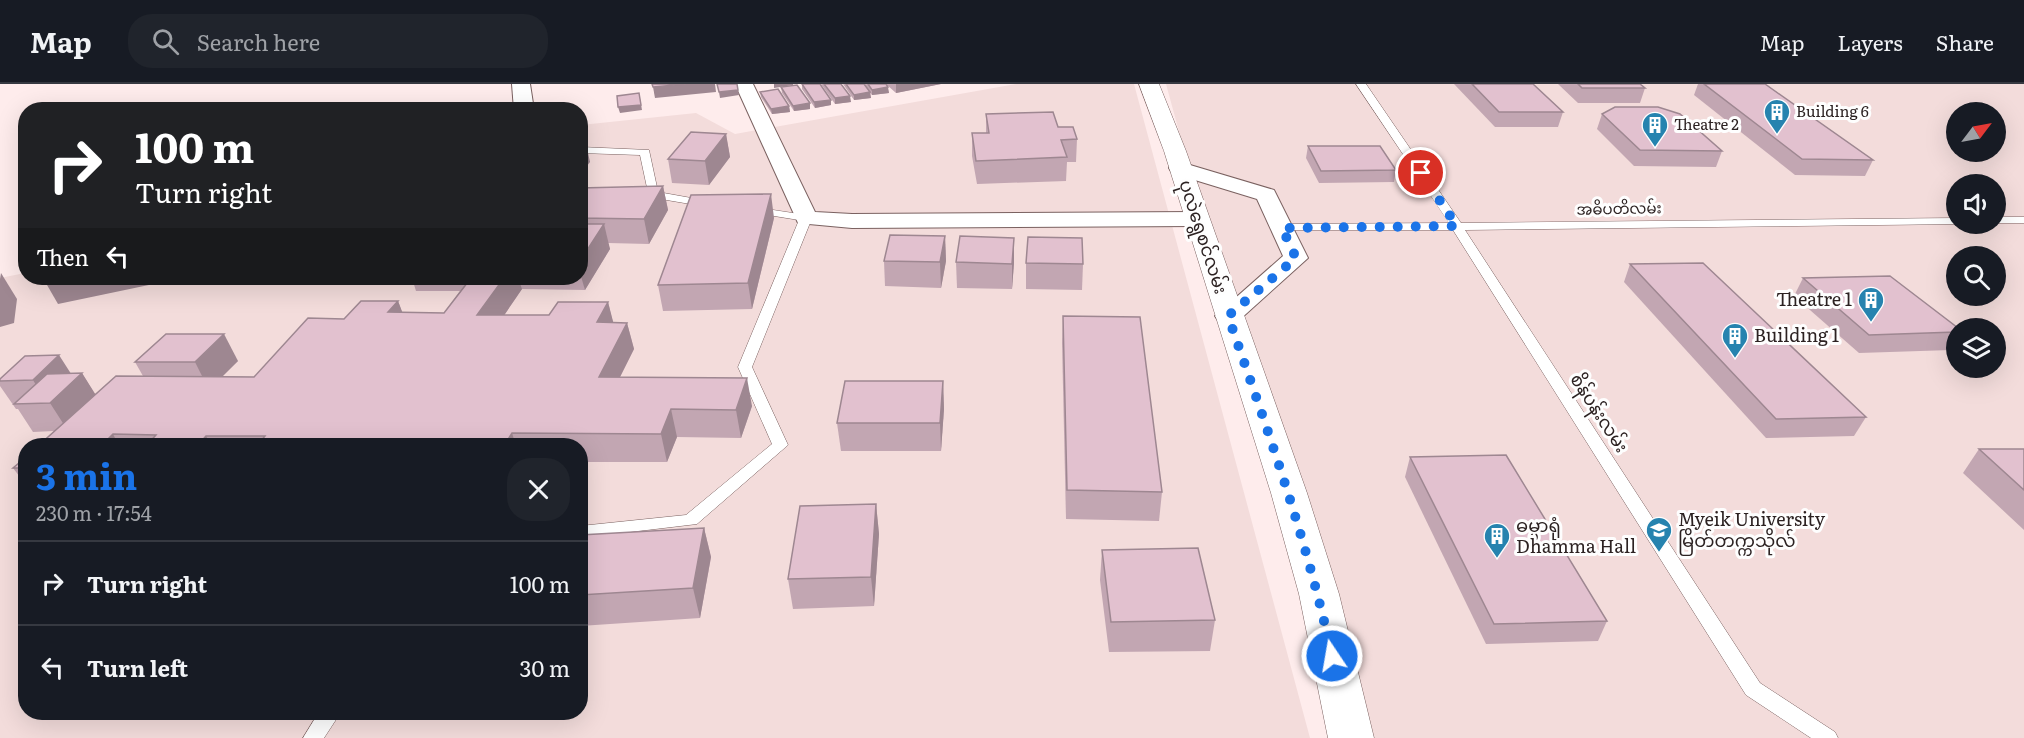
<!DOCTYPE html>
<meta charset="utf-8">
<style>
body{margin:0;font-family:Literata,"Noto Sans Myanmar",serif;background:#20242c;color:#f1f3f6;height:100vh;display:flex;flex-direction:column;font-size:22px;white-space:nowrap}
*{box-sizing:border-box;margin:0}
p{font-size:20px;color:#9ea1a6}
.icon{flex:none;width:33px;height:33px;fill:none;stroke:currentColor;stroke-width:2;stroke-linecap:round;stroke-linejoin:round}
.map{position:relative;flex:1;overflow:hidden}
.side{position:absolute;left:18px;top:354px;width:570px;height:282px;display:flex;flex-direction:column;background:#171b24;border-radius:24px;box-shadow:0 6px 24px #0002}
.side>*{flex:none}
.guide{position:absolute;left:18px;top:18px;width:570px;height:183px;border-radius:24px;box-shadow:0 6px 24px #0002;background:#202124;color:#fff;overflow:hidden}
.needle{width:39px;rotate:58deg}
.buttons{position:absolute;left:1946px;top:18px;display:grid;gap:12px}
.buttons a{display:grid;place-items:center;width:60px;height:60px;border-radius:50%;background:#171b24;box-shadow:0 6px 24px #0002;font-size:30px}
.pin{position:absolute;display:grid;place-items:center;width:51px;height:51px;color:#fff;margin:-26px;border:3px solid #fff;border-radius:50%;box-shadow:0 2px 6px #0007}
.me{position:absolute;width:66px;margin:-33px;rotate:348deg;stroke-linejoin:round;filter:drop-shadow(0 0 4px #0008)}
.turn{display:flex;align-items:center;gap:21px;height:126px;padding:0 18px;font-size:27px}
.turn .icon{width:78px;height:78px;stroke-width:2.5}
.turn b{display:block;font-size:42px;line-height:51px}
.then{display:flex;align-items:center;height:57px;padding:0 18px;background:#0003;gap:12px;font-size:22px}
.round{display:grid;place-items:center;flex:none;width:63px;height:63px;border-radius:24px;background:#20242c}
.head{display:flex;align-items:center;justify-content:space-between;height:102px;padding:0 18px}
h1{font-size:36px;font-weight:700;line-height:45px;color:#1a73e8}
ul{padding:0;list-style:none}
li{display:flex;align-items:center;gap:18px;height:84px;padding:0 18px;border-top:2px solid #363941}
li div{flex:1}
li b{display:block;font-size:22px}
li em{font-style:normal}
header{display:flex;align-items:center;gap:36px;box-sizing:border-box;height:84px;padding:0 30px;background:#171b24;border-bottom:2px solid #363941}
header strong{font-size:28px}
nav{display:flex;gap:33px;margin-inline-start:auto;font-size:21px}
.search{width:420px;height:54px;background:#20242c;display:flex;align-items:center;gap:15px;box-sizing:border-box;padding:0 21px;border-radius:24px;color:#9ea1a6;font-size:22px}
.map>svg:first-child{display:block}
.built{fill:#f3dcdb;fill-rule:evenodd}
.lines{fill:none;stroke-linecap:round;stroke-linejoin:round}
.service-casing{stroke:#7a6160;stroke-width:1}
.minor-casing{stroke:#7a6160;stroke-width:2}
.tertiary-casing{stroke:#7a6160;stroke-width:1}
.service{fill:#fff;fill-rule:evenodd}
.minor{fill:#fff;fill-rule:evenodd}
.tertiary{fill:#fff;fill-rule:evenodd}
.wall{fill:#c2a6b2}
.shaded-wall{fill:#9e8791}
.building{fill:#e2c1cf;stroke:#9e8791;stroke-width:1.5}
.route{stroke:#1a73e8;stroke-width:10;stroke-dasharray:0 18}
.labels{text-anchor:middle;stroke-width:6;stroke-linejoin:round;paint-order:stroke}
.far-poi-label{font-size:15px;fill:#2c2222;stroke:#fefefe;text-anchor:start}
.far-street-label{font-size:15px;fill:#2c2222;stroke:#fefefe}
.street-label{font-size:18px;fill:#2c2222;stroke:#fefefe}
.poi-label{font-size:18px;fill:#2c2222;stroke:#fefefe;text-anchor:start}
</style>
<header>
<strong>Map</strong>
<div class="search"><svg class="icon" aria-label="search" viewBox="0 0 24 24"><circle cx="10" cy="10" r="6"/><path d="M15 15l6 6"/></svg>Search here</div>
<nav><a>Map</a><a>Layers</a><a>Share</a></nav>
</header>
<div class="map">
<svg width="2024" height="654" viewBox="0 0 2024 654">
<rect width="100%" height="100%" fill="#feecec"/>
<g class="built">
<path d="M1016,0H1134L1310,654H0V194L25,189L26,194H580L581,41L696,29L735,50ZM26,362H580V628H26Z"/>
<path d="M1166,0H2024V654H1345ZM1956,28H1995V68H1956ZM1956,100H1995V140H1956ZM1956,172H1995V212H1956ZM1956,244H1995V284H1956Z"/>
</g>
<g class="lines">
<g class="service-casing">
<g id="service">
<polygon points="1356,0 1366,0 1461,139 1956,134 1956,140 1960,140 1465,146 1760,599 1835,648 1838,654 1811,654 1746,611 1453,146 1278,146 1278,142 1282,140 1449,139"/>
<polygon points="580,63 649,66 658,108 708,117 714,120 708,123 649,113 640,71 580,69"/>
<polygon points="753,123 806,131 812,134 752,283 788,361 697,440 580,454 580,442 686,431 772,360 738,283 799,136 749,128 749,124"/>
<rect x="1995" y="133" width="29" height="6"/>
<polygon points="319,628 341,628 324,654 303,654"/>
</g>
</g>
<g class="minor-casing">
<g id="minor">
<polygon points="512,0 530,0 534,26 514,26"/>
<polygon points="735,0 753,0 815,128 852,130 1196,128 1204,130 1208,135 1204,140 1196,142 852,144 798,139"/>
<polygon points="1180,78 1274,106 1308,174 1237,238 1228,240 1219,238 1215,232 1283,172 1257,115 1172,89 1169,84 1172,79"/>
</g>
</g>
<g class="tertiary-casing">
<polygon id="tertiary" points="1139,0 1159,0 1186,67 1307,409 1339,510 1374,654 1328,654 1299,510 1271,409 1164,67"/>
</g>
<use href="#service" class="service"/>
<use href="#minor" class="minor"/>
<use href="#tertiary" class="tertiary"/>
</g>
<g class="wall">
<polygon points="802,0 831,21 815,24 802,5"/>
<polygon points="821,0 841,0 851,18 835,20"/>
<polygon points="843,0 886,0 889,9 872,11 870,9 871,14 854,16"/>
<polygon points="887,0 941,0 896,9 887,1"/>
<polygon points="1454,0 1533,0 1563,28 1558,43 1495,43"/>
<polygon points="1558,0 1640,0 1645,4 1640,19 1578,19"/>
<polygon points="1698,0 1765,0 1873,76 1865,92 1795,91 1694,11"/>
<polygon points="781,3 810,25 794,27 782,9"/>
<polygon points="760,8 789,22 790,28 772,30 761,13"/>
<polygon points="986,30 1058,43 1077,55 1076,78 1067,78 1066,97 977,100 972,72 972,49 986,49"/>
<polygon points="1602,30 1722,67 1716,83 1634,82 1597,45"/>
<polygon points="726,50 730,73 709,101 672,99 668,75"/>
<polygon points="1308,62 1396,86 1394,98 1319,99 1306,74"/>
<polygon points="663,102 668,126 649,160 608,159 610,165 585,206 522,205 504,231 549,231 608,218 613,239 627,239 634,265 620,293 752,322 741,354 677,353 667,378 580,378 580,362 38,362 54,347 33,348 18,325 16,325 0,302 0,295 82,289 95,311 143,292 135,278 238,277 222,292 254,293 344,235 398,217 402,228 444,229 460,207 416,207 412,194 580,194 580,104"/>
<polygon points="774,134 752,225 663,227 658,201"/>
<polygon points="945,152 946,177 941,204 885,202 884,177"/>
<polygon points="956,178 1014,179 1012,205 957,204"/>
<polygon points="1026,179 1083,180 1082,206 1026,205"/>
<polygon points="1630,180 1866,333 1854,352 1766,354 1624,198"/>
<polygon points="1803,194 1956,244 1956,258 1951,266 1859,269 1794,212"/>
<polygon points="1063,232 1162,408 1159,437 1066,435 1062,259"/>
<polygon points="943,297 944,325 941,367 841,367 837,339"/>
<polygon points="1979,365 2024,365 2024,446 1963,389"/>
<polygon points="26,373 26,401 13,384"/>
<polygon points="1410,373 1607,537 1598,557 1486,560 1405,393"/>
<polygon points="876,420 879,450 874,522 793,525 788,495"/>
<polygon points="704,444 711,473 700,534 580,542 580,451"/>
<polygon points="1102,466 1215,536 1210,567 1109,568 1100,496"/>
</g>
<g class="shaded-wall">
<polygon points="686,0 715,0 716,8 655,14 653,3"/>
<polygon points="774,0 793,0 793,1 774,4"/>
<polygon points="896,0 941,0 896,9"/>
<polygon points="888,3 889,9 872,11 872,6"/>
<polygon points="738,6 739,11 720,14 719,8"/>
<polygon points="870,8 871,14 854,16 854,11"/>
<polygon points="639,9 642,26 620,29 618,23"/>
<polygon points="850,12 851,18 835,20 835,14"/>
<polygon points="831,16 831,21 815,24 814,18"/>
<polygon points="810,19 810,25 794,27 793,22"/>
<polygon points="789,22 790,28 772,30 771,25"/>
<polygon points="726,50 730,73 709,101 705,77"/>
<polygon points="585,55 590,78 580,91 580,61"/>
<polygon points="663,102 668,126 649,160 644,135"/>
<polygon points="771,110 774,134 752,225 748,199"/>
<polygon points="604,140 610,165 585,206 580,189 580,177"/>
<polygon points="945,152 946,177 941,204 940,178"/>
<polygon points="1014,154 1014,179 1012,205 1012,180"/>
<polygon points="1,189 17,215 14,239 0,243 0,195"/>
<polygon points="43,194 168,194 168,197 58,220"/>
<polygon points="504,194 518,194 522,205 486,258 477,231"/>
<polygon points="398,217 408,243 388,228"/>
<polygon points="608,218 615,245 597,238"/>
<polygon points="627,239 634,265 606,321 599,293"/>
<polygon points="224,250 238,277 209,306 195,278"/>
<polygon points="59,271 75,296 82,289 99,316 68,347 50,319 47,319 33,296"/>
<polygon points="747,294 752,322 741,354 736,326"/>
<polygon points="943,297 944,325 941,367 940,339"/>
<polygon points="671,325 677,353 667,378 661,350"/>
<polygon points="512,349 516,362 504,362"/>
<polygon points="113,350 119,362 101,362"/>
<polygon points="206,352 212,362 197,362"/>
<polygon points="876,420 879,450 874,522 871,493"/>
<polygon points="704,444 711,473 700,534 693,504"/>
</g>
<g class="building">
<polygon points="652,0 686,0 653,3"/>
<polygon points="717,0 737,0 738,6 719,8"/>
<polygon points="802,0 820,0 831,16 814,18"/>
<polygon points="824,0 841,0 850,12 835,14"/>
<polygon points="846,0 864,0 870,8 854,11"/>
<polygon points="868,0 886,0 888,3 872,6"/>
<polygon points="1472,0 1533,0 1563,28 1499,28"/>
<polygon points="1578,0 1640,0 1645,4 1582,4"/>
<polygon points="1704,0 1765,0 1873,76 1802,75"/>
<polygon points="797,1 810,19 793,22 781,3"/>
<polygon points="778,5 789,22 771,25 760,8"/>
<polygon points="639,9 641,21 618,23 617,12"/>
<polygon points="1615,23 1658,23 1680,30 1722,67 1640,66 1602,30"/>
<polygon points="1053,28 1058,43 1073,43 1077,55 1061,56 1067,73 976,77 972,49 989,49 986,30"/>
<polygon points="691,48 726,50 705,77 668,75"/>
<polygon points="580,55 585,55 580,61"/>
<polygon points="1308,62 1380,62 1396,86 1321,87"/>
<polygon points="663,102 644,135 580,134 580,104"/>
<polygon points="771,110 748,199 658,201 691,111"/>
<polygon points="580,140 604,140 580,177"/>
<polygon points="890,151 945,152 940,178 884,177"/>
<polygon points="960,152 1014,154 1012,180 956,178"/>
<polygon points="1028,153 1082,154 1083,180 1026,179"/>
<polygon points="1703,179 1866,333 1776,335 1630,180"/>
<polygon points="1890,192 1958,244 1956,244 1956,248 1869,251 1803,194"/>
<polygon points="471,194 504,194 477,231 549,231 558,218 608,218 597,238 627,239 599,293 747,294 736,326 671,325 661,350 512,349 504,362 257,362 265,352 206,352 197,362 146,362 156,351 113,350 101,362 38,362 116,292 254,293 308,234 344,235 361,217 398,217 388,228 444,229"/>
<polygon points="1063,232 1140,233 1162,408 1067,406"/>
<polygon points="166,250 224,250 195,278 135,278"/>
<polygon points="59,271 33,296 0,297 0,295 25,272"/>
<polygon points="82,289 50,319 14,320 47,290"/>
<polygon points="845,297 943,297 940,339 837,339"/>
<polygon points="1979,365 2024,365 2024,406"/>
<polygon points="1506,371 1607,537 1494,540 1410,373"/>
<polygon points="26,373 26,384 13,384"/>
<polygon points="876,420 871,493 788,495 800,422"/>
<polygon points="704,444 693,504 580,511 580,451"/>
<polygon points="1198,464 1215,536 1111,538 1102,466"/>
</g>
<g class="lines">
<path class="route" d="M1332,572C1307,456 1267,344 1228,232L1296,174L1282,144L1457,142L1421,89"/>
</g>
<defs>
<g id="building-pin" transform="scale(1.35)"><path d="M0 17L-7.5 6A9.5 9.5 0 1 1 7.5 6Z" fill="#2683af" stroke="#fefefe"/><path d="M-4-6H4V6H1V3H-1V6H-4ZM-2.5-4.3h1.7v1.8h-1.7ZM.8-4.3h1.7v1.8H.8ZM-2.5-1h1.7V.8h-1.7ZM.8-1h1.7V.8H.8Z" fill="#fff"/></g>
<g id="university-pin" transform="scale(1.35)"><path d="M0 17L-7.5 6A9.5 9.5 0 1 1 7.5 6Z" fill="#2683af" stroke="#fefefe"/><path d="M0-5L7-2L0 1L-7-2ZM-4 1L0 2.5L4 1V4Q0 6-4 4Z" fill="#fff"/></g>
</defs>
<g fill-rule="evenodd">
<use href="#building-pin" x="1777" y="28"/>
<use href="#building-pin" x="1655" y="41"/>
<use href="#building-pin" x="1871" y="216"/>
<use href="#building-pin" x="1735" y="252"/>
<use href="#university-pin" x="1659" y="446"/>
<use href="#building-pin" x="1497" y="452"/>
</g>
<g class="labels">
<g class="far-poi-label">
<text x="1796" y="33">Building 6</text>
<text x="1674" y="46">Theatre 2</text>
</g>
<g class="far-street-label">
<text transform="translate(1619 125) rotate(-1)" y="5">အဓိပတိလမ်း</text>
</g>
<g class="street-label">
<text transform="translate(1203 153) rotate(72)" y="6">ပုလဲရွေစင်လမ်း</text>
<text transform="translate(1599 329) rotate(57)" y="6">စိန်ပန်းလမ်း</text>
</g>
<g class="poi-label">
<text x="1852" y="222" text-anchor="end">Theatre 1</text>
<text x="1754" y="258">Building 1</text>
<text x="1678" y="442">Myeik University<tspan x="1678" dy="21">မြိတ်တက္ကသိုလ်</tspan></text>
<text x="1516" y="448">ဓမ္မာရုံ<tspan x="1516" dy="21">Dhamma Hall</tspan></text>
</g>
</g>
</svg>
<div class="buttons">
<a><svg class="needle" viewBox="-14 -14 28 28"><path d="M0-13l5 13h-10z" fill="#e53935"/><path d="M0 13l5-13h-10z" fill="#9ea1a6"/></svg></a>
<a><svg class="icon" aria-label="sound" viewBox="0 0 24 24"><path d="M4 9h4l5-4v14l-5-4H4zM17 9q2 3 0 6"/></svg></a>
<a><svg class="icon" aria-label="search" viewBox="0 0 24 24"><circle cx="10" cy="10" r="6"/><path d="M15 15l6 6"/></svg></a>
<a><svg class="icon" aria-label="layers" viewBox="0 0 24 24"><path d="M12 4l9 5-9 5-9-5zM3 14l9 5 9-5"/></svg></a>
</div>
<div class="pin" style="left:1421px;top:89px;background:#d93025"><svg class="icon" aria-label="arrive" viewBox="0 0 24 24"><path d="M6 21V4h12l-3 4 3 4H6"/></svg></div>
<svg class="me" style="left:1332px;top:572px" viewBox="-20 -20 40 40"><circle r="17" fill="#1a73e8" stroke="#fff" stroke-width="3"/><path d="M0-11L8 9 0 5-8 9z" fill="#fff"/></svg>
<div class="guide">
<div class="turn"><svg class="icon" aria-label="right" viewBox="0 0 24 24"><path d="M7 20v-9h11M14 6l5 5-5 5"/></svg><div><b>100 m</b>Turn right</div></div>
<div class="then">Then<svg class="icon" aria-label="left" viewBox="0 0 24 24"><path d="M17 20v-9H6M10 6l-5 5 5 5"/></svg></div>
</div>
<section class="side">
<div class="head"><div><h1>3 min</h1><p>230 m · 17:54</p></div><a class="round"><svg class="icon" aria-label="close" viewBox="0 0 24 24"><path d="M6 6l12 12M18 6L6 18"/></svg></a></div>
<ul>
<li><svg class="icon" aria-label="right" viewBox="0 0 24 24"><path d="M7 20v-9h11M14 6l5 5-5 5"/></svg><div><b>Turn right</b></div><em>100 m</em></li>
<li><svg class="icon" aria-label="left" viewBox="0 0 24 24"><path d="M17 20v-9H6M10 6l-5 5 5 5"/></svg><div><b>Turn left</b></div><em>30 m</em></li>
</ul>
</section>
</div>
